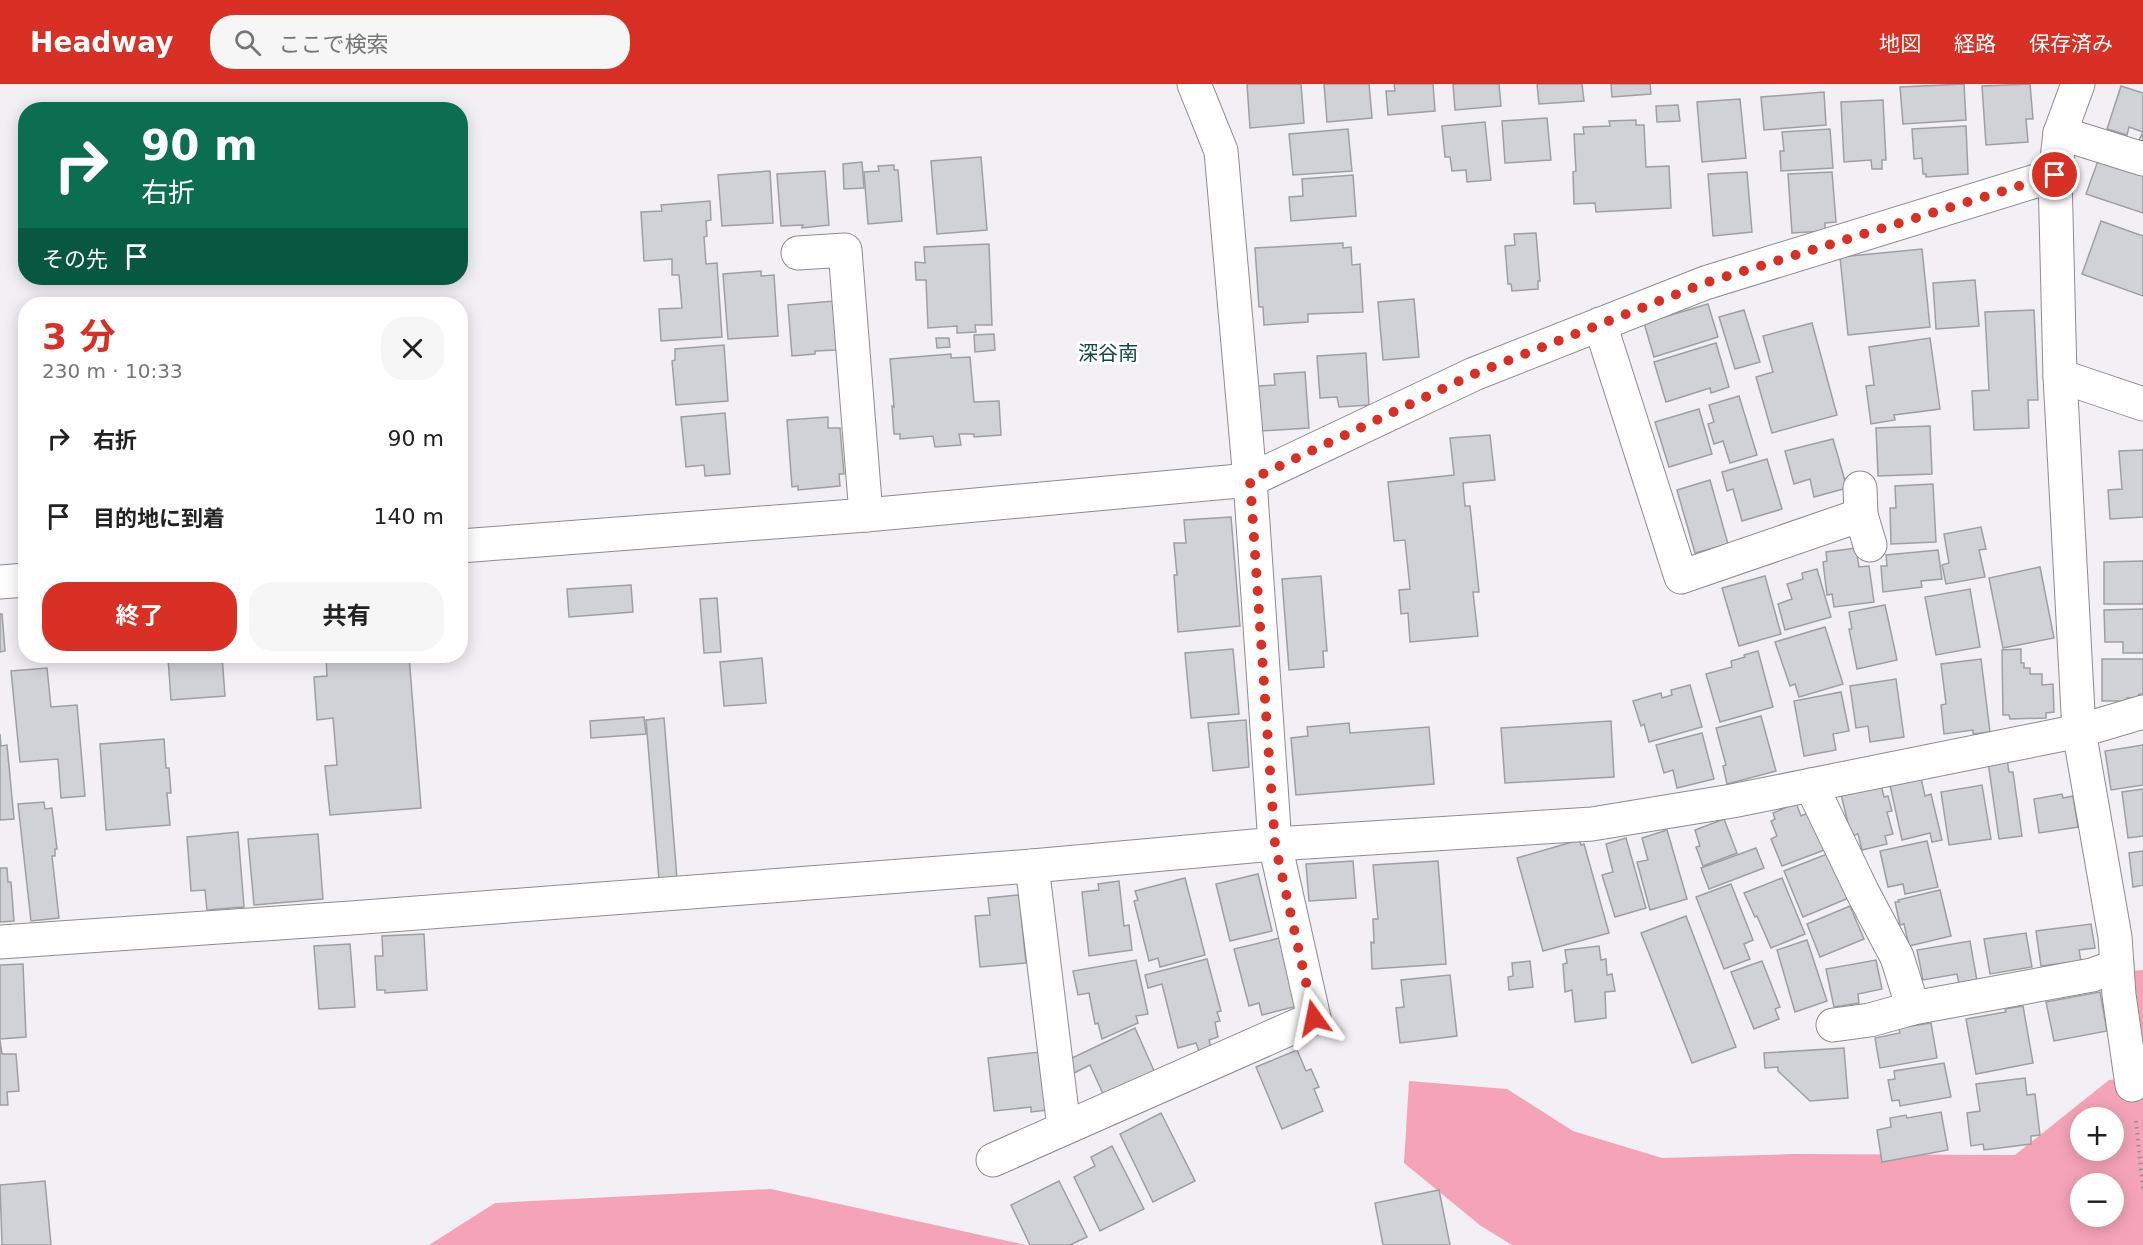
<!DOCTYPE html>
<html lang="ja">
<meta charset="utf-8">
<style>
body{margin:0;font-family:"DejaVu Sans","Noto Sans JP",sans-serif;background:#f6f6f6;color:#222;height:100vh;display:flex;flex-direction:column;font-size:22px;white-space:nowrap}
*{box-sizing:border-box;margin:0}
p{font-size:20px;color:#767676}
.icon{flex:none;width:33px;height:33px;fill:none;stroke:currentColor;stroke-width:2;stroke-linecap:round;stroke-linejoin:round}
.map{position:relative;flex:1;overflow:hidden}
.panel{position:absolute;left:18px;top:213px;width:450px;height:366px;display:flex;flex-direction:column;background:#fff;border-radius:24px;box-shadow:0 3px 15px #0003}
.panel>*{flex:none}
.hud{position:absolute;left:18px;top:18px;width:450px;height:183px;border-radius:24px;box-shadow:0 3px 15px #0003;background:#0b6e4f;color:#fff;overflow:hidden}
.fabs{position:absolute;left:2070px;top:1023px;display:grid;gap:12px}
.fabs a{display:grid;place-items:center;width:54px;height:54px;border-radius:50%;background:#fff;box-shadow:0 3px 15px #0003;font-size:30px}
.pin{position:absolute;display:grid;place-items:center;width:51px;height:51px;color:#fff;margin:-26px;border:3px solid #fff;border-radius:50%;box-shadow:0 2px 6px #0007}
.me{position:absolute;width:66px;margin:-33px;rotate:348deg;stroke-linejoin:round;filter:drop-shadow(0 0 4px #0008)}
.turn{display:flex;align-items:center;gap:21px;height:126px;padding:0 24px;font-size:27px}
.turn .icon{width:78px;height:78px;stroke-width:2.5}
.turn b{display:block;font-size:42px;line-height:51px}
.then{display:flex;align-items:center;height:57px;padding:0 24px;background:#0003;gap:12px;font-size:22px}
.round{display:grid;place-items:center;flex:none;width:63px;height:63px;border-radius:24px;background:#f6f6f6}
.head{display:flex;align-items:center;justify-content:space-between;height:102px;padding:0 24px}
h1{font-size:36px;font-weight:700;line-height:45px;color:#d93025}
.primary-button{display:flex;gap:12px;margin-top:auto;padding:12px 24px}
.primary-button a{flex:1;height:69px;border-radius:24px;background:#d93025;color:#fff;font-size:24px;font-weight:700;line-height:69px;text-align:center}
.primary-button a+a{background:#f6f6f6;color:#222}
ul{padding:0;list-style:none}
li{display:flex;align-items:center;gap:18px;height:78px;padding:0 24px}
li div{flex:1}
li b{display:block;font-size:22px}
li em{font-style:normal}
header{display:flex;align-items:center;gap:36px;box-sizing:border-box;height:84px;padding:0 30px;background:#d93025;color:#fff}
header strong{font-size:28px}
nav{display:flex;gap:33px;margin-inline-start:auto;font-size:21px}
.search{width:420px;height:54px;background:#f6f6f6;display:flex;align-items:center;gap:15px;box-sizing:border-box;padding:0 21px;border-radius:24px;color:#767676;font-size:22px}
.map>svg:first-child{display:block}
.green{fill:#f5a3b8;fill-rule:evenodd}
.building{fill:#d1d2d7;stroke:#9e9fa4;stroke-width:1.5}
.lines{fill:none;stroke-linecap:round;stroke-linejoin:round}
.minor-casing{stroke:#8d8b90;stroke-width:35}
.path{stroke:#949295;stroke-width:4;stroke-dasharray:1.5 4.5;stroke-linecap:butt}
.minor{stroke:#fff;stroke-width:33}
.route{stroke:#d93025;stroke-width:10;stroke-dasharray:0 18}
.labels{text-anchor:middle;stroke-width:6;stroke-linejoin:round;paint-order:stroke}
.quarter-label{font-size:20px;fill:#11493d;stroke:#fff}
</style>
<header>
<strong>Headway</strong>
<div class="search"><svg class="icon" aria-label="search" viewBox="0 0 24 24"><circle cx="10" cy="10" r="6"/><path d="M15 15l6 6"/></svg>ここで検索</div>
<nav><a>地図</a><a>経路</a><a>保存済み</a></nav>
</header>
<div class="map">
<svg width="2143" height="1161" viewBox="0 0 2143 1161">
<rect width="100%" height="100%" fill="#f3f0f5"/>
<g class="green">
<polygon points="2143,886 2143,977 2130,887"/>
<path d="M2143,993V1161H1512L1481,1142L1404,1079L1409,997L1507,1005L1573,1047L1662,1074L1793,1070L2015,1071L2109,996ZM2080,1034H2114V1066H2080ZM2080,1100H2114V1132H2080Z"/>
<polygon points="771,1105 1026,1161 429,1161 495,1119"/>
</g>
<g class="building">
<polygon points="1247,0 1301,0 1304,39 1250,44"/>
<polygon points="1324,0 1369,0 1372,34 1327,38"/>
<polygon points="1394,0 1433,0 1435,27 1388,31 1386,7 1395,7"/>
<polygon points="1453,0 1499,0 1501,22 1455,26"/>
<polygon points="1537,0 1582,0 1584,17 1539,20"/>
<polygon points="1611,0 1650,0 1651,10 1612,13"/>
<polygon points="1964,0 1966,36 1903,40 1900,3"/>
<polygon points="2030,0 2033,35 2026,35 2028,58 1986,61 1982,2"/>
<polygon points="2121,2 2143,9 2143,58 2139,56 2143,48 2129,43 2127,51 2107,45"/>
<polygon points="1824,8 1826,41 1764,46 1761,13"/>
<polygon points="1740,15 1746,74 1702,78 1697,18"/>
<polygon points="1883,16 1886,76 1882,76 1882,85 1872,85 1871,76 1844,78 1841,18"/>
<polygon points="1678,21 1680,37 1657,38 1656,22"/>
<polygon points="1547,34 1551,76 1505,79 1502,37"/>
<polygon points="1636,36 1636,41 1644,41 1646,83 1669,82 1671,124 1596,128 1595,119 1574,120 1573,88 1576,87 1574,50 1584,50 1583,43 1610,42 1609,37"/>
<polygon points="1485,38 1491,96 1467,98 1466,86 1452,87 1450,73 1445,73 1442,42"/>
<polygon points="1966,42 1968,90 1926,93 1926,90 1923,90 1922,74 1914,75 1912,45"/>
<polygon points="1348,45 1352,87 1293,91 1289,50"/>
<polygon points="1830,45 1833,84 1781,87 1780,67 1784,67 1782,48"/>
<polygon points="981,73 987,146 937,150 931,77"/>
<polygon points="2099,74 2143,90 2143,129 2086,110"/>
<polygon points="862,78 864,104 844,105 843,80"/>
<polygon points="894,81 894,86 898,86 902,137 868,140 864,88 879,87 878,82"/>
<polygon points="770,87 773,139 722,142 718,91"/>
<polygon points="825,87 829,141 802,144 803,141 781,142 777,90"/>
<polygon points="1747,88 1752,148 1713,152 1708,90"/>
<polygon points="1832,88 1836,138 1825,139 1825,147 1792,149 1788,90"/>
<polygon points="1353,91 1356,132 1291,137 1289,113 1303,112 1302,95"/>
<polygon points="710,117 711,136 706,137 707,152 704,153 706,180 717,179 722,253 661,257 659,225 682,224 679,191 672,191 672,175 644,177 641,128 662,127 661,121"/>
<polygon points="2101,137 2143,152 2143,212 2082,190"/>
<polygon points="1536,149 1540,197 1538,197 1538,205 1512,207 1511,200 1508,200 1505,162 1515,161 1514,150"/>
<polygon points="1343,159 1343,164 1351,163 1352,181 1360,180 1363,228 1308,230 1308,238 1264,241 1263,223 1259,223 1255,164"/>
<polygon points="989,160 992,241 975,241 976,248 957,249 957,242 928,244 926,196 916,196 915,178 925,179 924,163"/>
<polygon points="1922,165 1930,243 1848,251 1840,173"/>
<polygon points="761,187 761,192 774,191 778,252 728,255 723,190"/>
<polygon points="1975,196 1979,242 1936,245 1933,199"/>
<polygon points="1414,215 1419,273 1383,276 1378,218"/>
<polygon points="834,217 837,266 815,267 815,270 792,272 788,221"/>
<polygon points="1708,220 1718,253 1654,273 1644,239"/>
<polygon points="1744,226 1760,278 1735,285 1719,233"/>
<polygon points="2034,226 2038,316 2028,316 2029,344 1974,346 1972,307 1989,306 1985,228"/>
<polygon points="1812,239 1837,331 1772,349 1756,293 1773,288 1763,252"/>
<polygon points="994,250 995,266 975,268 974,251"/>
<polygon points="936,254 949,254 950,263 937,264"/>
<polygon points="1930,254 1940,325 1894,331 1895,336 1871,340 1866,302 1874,301 1869,263"/>
<polygon points="1716,259 1729,303 1711,309 1710,304 1666,318 1654,278"/>
<polygon points="724,261 728,317 676,321 672,277 675,276 675,265"/>
<polygon points="1366,269 1369,321 1339,323 1337,313 1320,314 1317,272"/>
<polygon points="951,270 951,274 970,273 974,318 999,317 1001,351 974,353 974,350 959,350 961,361 935,363 933,352 900,355 900,350 894,350 892,322 894,323 890,275"/>
<polygon points="1305,288 1309,344 1261,347 1258,302 1275,301 1274,290"/>
<polygon points="1739,312 1757,371 1730,379 1723,357 1714,360 1708,340 1714,338 1709,321"/>
<polygon points="1699,325 1712,370 1669,383 1655,338"/>
<polygon points="725,329 730,390 705,392 704,381 686,383 681,333"/>
<polygon points="828,333 828,344 840,344 844,390 839,390 840,402 798,406 798,402 792,403 787,336"/>
<polygon points="1930,342 1932,390 1878,392 1876,344"/>
<polygon points="1490,351 1495,396 1463,399 1465,422 1470,422 1479,508 1473,508 1478,552 1410,558 1408,529 1401,530 1399,506 1410,505 1405,456 1394,457 1388,398 1454,391 1450,354"/>
<polygon points="1833,355 1847,404 1814,413 1810,395 1794,400 1785,367"/>
<polygon points="2143,366 2143,433 2110,435 2108,406 2122,405 2119,367"/>
<polygon points="1767,375 1782,425 1742,437 1733,405 1727,407 1722,388"/>
<polygon points="1710,396 1728,460 1695,469 1677,406"/>
<polygon points="1933,400 1936,458 1891,460 1890,424 1896,424 1895,402"/>
<polygon points="1231,433 1240,542 1178,548 1174,491 1177,491 1174,459 1186,459 1184,436"/>
<polygon points="1981,443 1986,465 1979,466 1985,493 1946,500 1942,481 1949,479 1944,450"/>
<polygon points="1856,464 1859,483 1869,482 1874,518 1834,523 1832,510 1827,511 1823,478 1827,477 1826,468"/>
<polygon points="1938,466 1942,495 1921,497 1922,503 1883,508 1881,482 1887,482 1886,471"/>
<polygon points="2143,477 2143,520 2104,520 2104,478"/>
<polygon points="2040,483 2054,554 2003,564 1989,494"/>
<polygon points="1817,485 1831,533 1785,546 1778,520 1792,515 1787,500 1803,495 1802,489"/>
<polygon points="1321,492 1327,567 1323,567 1324,583 1289,586 1282,495"/>
<polygon points="1765,492 1781,550 1739,562 1722,504"/>
<polygon points="631,501 633,528 569,533 567,505"/>
<polygon points="1970,505 1980,563 1936,571 1925,513"/>
<polygon points="717,514 721,568 704,569 700,515"/>
<polygon points="1885,521 1897,576 1857,585 1849,545 1852,545 1849,528"/>
<polygon points="2143,525 2143,569 2123,569 2123,558 2105,558 2104,526"/>
<polygon points="0,530 2,530 5,567 0,568"/>
<polygon points="1825,543 1843,600 1799,613 1795,600 1790,602 1775,558"/>
<polygon points="1233,565 1239,630 1191,634 1185,569"/>
<polygon points="2021,565 2021,579 2024,579 2024,584 2030,584 2030,590 2042,590 2042,601 2053,600 2054,628 2046,629 2046,634 2010,635 2009,631 2003,631 2002,566"/>
<polygon points="1758,567 1773,623 1720,638 1706,590 1732,583 1731,577 1745,573 1744,571"/>
<polygon points="165,572 222,572 225,612 171,616 168,574 165,575"/>
<polygon points="326,572 409,572 421,724 330,731 325,682 337,681 333,634 317,636 314,593 327,592"/>
<polygon points="762,574 766,619 724,622 720,578"/>
<polygon points="1981,575 1990,648 1973,650 1973,646 1944,650 1941,621 1946,620 1941,580"/>
<polygon points="2102,575 2143,575 2143,610 2139,610 2138,614 2127,614 2127,617 2102,617"/>
<polygon points="47,584 51,623 77,621 85,712 61,714 58,675 20,678 11,587"/>
<polygon points="1896,595 1904,653 1870,658 1868,642 1856,644 1850,602"/>
<polygon points="1690,601 1702,643 1649,658 1644,640 1641,642 1633,617 1661,609 1662,614 1672,611 1671,606"/>
<polygon points="1841,608 1849,647 1833,650 1836,666 1804,672 1794,617"/>
<polygon points="1761,632 1776,687 1727,700 1723,682 1726,681 1716,644"/>
<polygon points="644,633 646,650 591,654 590,637"/>
<polygon points="664,634 677,795 659,796 646,636"/>
<polygon points="1246,636 1249,683 1213,687 1208,639"/>
<polygon points="1611,637 1614,693 1505,699 1501,644"/>
<polygon points="1349,639 1350,649 1429,643 1434,700 1296,711 1291,654 1308,652 1307,643"/>
<polygon points="1702,649 1714,695 1677,704 1673,686 1664,689 1656,661"/>
<polygon points="0,650 1,662 7,661 14,735 0,736"/>
<polygon points="164,655 166,684 169,684 171,709 167,709 170,741 106,746 100,660"/>
<polygon points="2143,661 2143,701 2111,706 2105,667"/>
<polygon points="2007,675 2009,688 2013,688 2022,752 1999,755 1988,678"/>
<polygon points="1921,694 1925,712 1931,710 1942,756 1932,758 1930,749 1902,756 1890,701"/>
<polygon points="1881,701 1884,713 1888,712 1892,727 1887,728 1893,750 1885,752 1887,760 1862,766 1858,750 1851,752 1841,710"/>
<polygon points="1982,701 1991,755 1949,761 1941,708"/>
<polygon points="2143,705 2143,752 2128,754 2122,708"/>
<polygon points="2062,710 2063,714 2073,712 2078,743 2039,749 2034,715"/>
<polygon points="44,718 45,725 52,724 57,765 55,765 55,772 52,772 59,834 31,837 18,720"/>
<polygon points="1796,719 1801,732 1812,727 1827,765 1782,782 1771,755 1777,752 1771,737 1775,735 1773,729"/>
<polygon points="1724,735 1737,769 1703,782 1696,763 1700,762 1695,746"/>
<polygon points="1667,746 1687,815 1650,826 1637,778 1648,776 1642,754"/>
<polygon points="238,748 244,823 207,826 205,806 191,807 187,753"/>
<polygon points="318,750 323,815 254,821 248,755"/>
<polygon points="1626,754 1646,824 1615,833 1602,791 1613,788 1606,760"/>
<polygon points="1579,756 1581,761 1584,760 1609,849 1543,867 1517,774"/>
<polygon points="1927,757 1938,803 1905,810 1903,800 1888,803 1880,767"/>
<polygon points="1756,764 1764,784 1709,805 1701,784"/>
<polygon points="2143,767 2143,801 2133,803 2129,769"/>
<polygon points="1832,768 1851,813 1803,833 1784,787"/>
<polygon points="1353,777 1356,814 1309,817 1306,780"/>
<polygon points="1438,777 1446,880 1372,885 1371,858 1374,859 1373,835 1378,835 1373,781"/>
<polygon points="0,784 7,784 8,798 11,798 14,837 0,838"/>
<polygon points="1258,790 1272,847 1230,857 1216,800"/>
<polygon points="1185,794 1205,871 1160,883 1158,874 1149,877 1134,817 1138,816 1135,807"/>
<polygon points="1782,794 1805,850 1771,864 1757,832 1755,833 1744,809"/>
<polygon points="1119,797 1124,842 1129,841 1132,866 1089,872 1082,808 1099,806 1098,800"/>
<polygon points="1731,800 1753,856 1744,860 1750,875 1724,885 1696,813"/>
<polygon points="1940,806 1951,852 1909,862 1904,840 1900,841 1895,818 1899,818 1898,816"/>
<polygon points="1019,811 1026,879 980,883 975,832 990,831 988,814"/>
<polygon points="1850,822 1864,855 1820,873 1807,840"/>
<polygon points="1686,832 1736,963 1692,979 1641,849"/>
<polygon points="2091,840 2095,864 2079,866 2081,877 2041,882 2036,847"/>
<polygon points="2026,849 2032,883 1990,890 1984,855"/>
<polygon points="424,850 427,906 385,909 385,906 377,906 375,872 383,872 382,852"/>
<polygon points="1280,854 1297,922 1262,931 1259,919 1249,922 1234,865"/>
<polygon points="1807,856 1827,917 1795,928 1777,866"/>
<polygon points="1970,857 1977,897 1959,900 1957,890 1923,896 1917,866"/>
<polygon points="350,860 355,923 319,925 314,862"/>
<polygon points="1599,862 1601,876 1606,875 1607,891 1612,890 1615,907 1605,908 1606,934 1575,938 1572,906 1565,908 1563,880 1567,879 1565,866"/>
<polygon points="1207,875 1221,927 1217,928 1220,937 1215,938 1218,953 1209,956 1211,964 1199,967 1196,959 1178,964 1162,900 1148,904 1145,891"/>
<polygon points="1136,876 1148,930 1136,932 1138,939 1102,955 1098,939 1095,940 1089,909 1078,911 1073,887"/>
<polygon points="1876,876 1882,905 1858,910 1859,919 1834,923 1826,885"/>
<polygon points="1530,877 1533,903 1509,906 1508,893 1513,892 1512,879"/>
<polygon points="1762,877 1780,923 1775,925 1779,935 1754,945 1731,888"/>
<polygon points="23,880 26,953 0,955 0,881"/>
<polygon points="1450,891 1457,952 1400,959 1396,924 1404,923 1401,896"/>
<polygon points="2100,908 2107,947 2054,957 2046,918"/>
<polygon points="2023,922 2033,979 1976,990 1966,935 2006,928 2005,925"/>
<polygon points="1931,939 1937,974 1880,984 1875,954 1900,949 1899,944"/>
<polygon points="1135,944 1155,989 1104,1012 1090,981 1072,990 1070,975"/>
<polygon points="0,956 2,970 16,970 19,1007 7,1008 8,1021 0,1021"/>
<polygon points="1844,964 1848,1014 1810,1017 1778,987 1778,983 1765,984 1764,969"/>
<polygon points="1297,966 1306,987 1311,985 1319,1003 1314,1005 1323,1027 1282,1045 1256,983"/>
<polygon points="1040,968 1047,1026 1031,1028 1031,1023 994,1027 988,974"/>
<polygon points="1944,979 1951,1013 1900,1022 1899,1016 1892,1017 1888,996 1895,995 1894,987"/>
<polygon points="2025,994 2027,1011 2035,1010 2040,1051 2031,1052 2031,1060 1984,1066 1983,1060 1971,1062 1967,1029 1980,1027 1976,1000"/>
<polygon points="1941,1028 1948,1066 1882,1078 1877,1046 1891,1043 1890,1034 1906,1031 1907,1034"/>
<polygon points="1161,1029 1195,1097 1153,1118 1120,1050"/>
<polygon points="1112,1062 1144,1125 1100,1147 1074,1093 1095,1082 1091,1073"/>
<polygon points="45,1097 51,1161 2,1161 0,1101"/>
<polygon points="1059,1097 1087,1153 1070,1161 1030,1161 1011,1121"/>
<polygon points="1439,1106 1450,1161 1383,1161 1375,1119"/>
</g>
<g class="lines">
<g class="minor-casing">
<g id="minor">
<polyline points="2078,0 2060,49 2055,91 2060,292 2079,647 2115,853 2119,911 2132,1001"/>
<polyline points="2060,49 2143,75"/>
<polyline points="798,169 845,166 866,431"/>
<polyline points="1600,240 1681,493 1861,431"/>
<polyline points="2060,292 2143,320"/>
<polyline points="1860,404 1861,431 1870,461"/>
<polyline points="460,462 866,431 1250,396 1474,290 1705,199 2055,91"/>
<polyline points="0,498 26,496"/>
<polyline points="1811,701 1863,809 1897,873 1913,924"/>
<polyline points="1032,782 1064,1044"/>
<polyline points="0,858 351,834 1032,782 1275,760 1592,740 1732,717 2079,647 2143,628"/>
<polyline points="1833,941 1870,936 1913,924 2092,891 2117,882"/>
<polyline points="993,1076 1314,934 1275,760 1250,396 1221,67 1194,0"/>
</g>
</g>
<polyline class="path" points="2136,1037 2143,1105"/>
<use href="#minor" class="minor"/>
</g>
<g class="lines">
<polyline class="route" points="1314,934 1275,760 1250,396 1474,290 1705,199 2055,91"/>
</g>
<g class="labels">
<g class="quarter-label">
<text x="1108" y="276">深谷南</text>
</g>
</g>
</svg>
<div class="fabs">
<a>+</a>
<a>−</a>
</div>
<div class="pin" style="left:2055px;top:91px;background:#d93025"><svg class="icon" aria-label="arrive" viewBox="0 0 24 24"><path d="M6 21V4h12l-3 4 3 4H6"/></svg></div>
<svg class="me" style="left:1314px;top:934px" viewBox="-20 -20 40 40"><path d="M0-17L14 15 0 8-14 15z" fill="#d93025" stroke="#fff" stroke-width="4"/></svg>
<div class="hud">
<div class="turn"><svg class="icon" aria-label="right" viewBox="0 0 24 24"><path d="M7 20v-9h11M14 6l5 5-5 5"/></svg><div><b>90 m</b>右折</div></div>
<div class="then">その先<svg class="icon" aria-label="arrive" viewBox="0 0 24 24"><path d="M6 21V4h12l-3 4 3 4H6"/></svg></div>
</div>
<section class="panel">
<div class="head"><div><h1>3 分</h1><p>230 m · 10:33</p></div><a class="round"><svg class="icon" aria-label="close" viewBox="0 0 24 24"><path d="M6 6l12 12M18 6L6 18"/></svg></a></div>
<ul>
<li><svg class="icon" aria-label="right" viewBox="0 0 24 24"><path d="M7 20v-9h11M14 6l5 5-5 5"/></svg><div><b>右折</b></div><em>90 m</em></li>
<li><svg class="icon" aria-label="arrive" viewBox="0 0 24 24"><path d="M6 21V4h12l-3 4 3 4H6"/></svg><div><b>目的地に到着</b></div><em>140 m</em></li>
</ul>
<div class="primary-button"><a>終了</a><a>共有</a></div>
</section>
</div>
